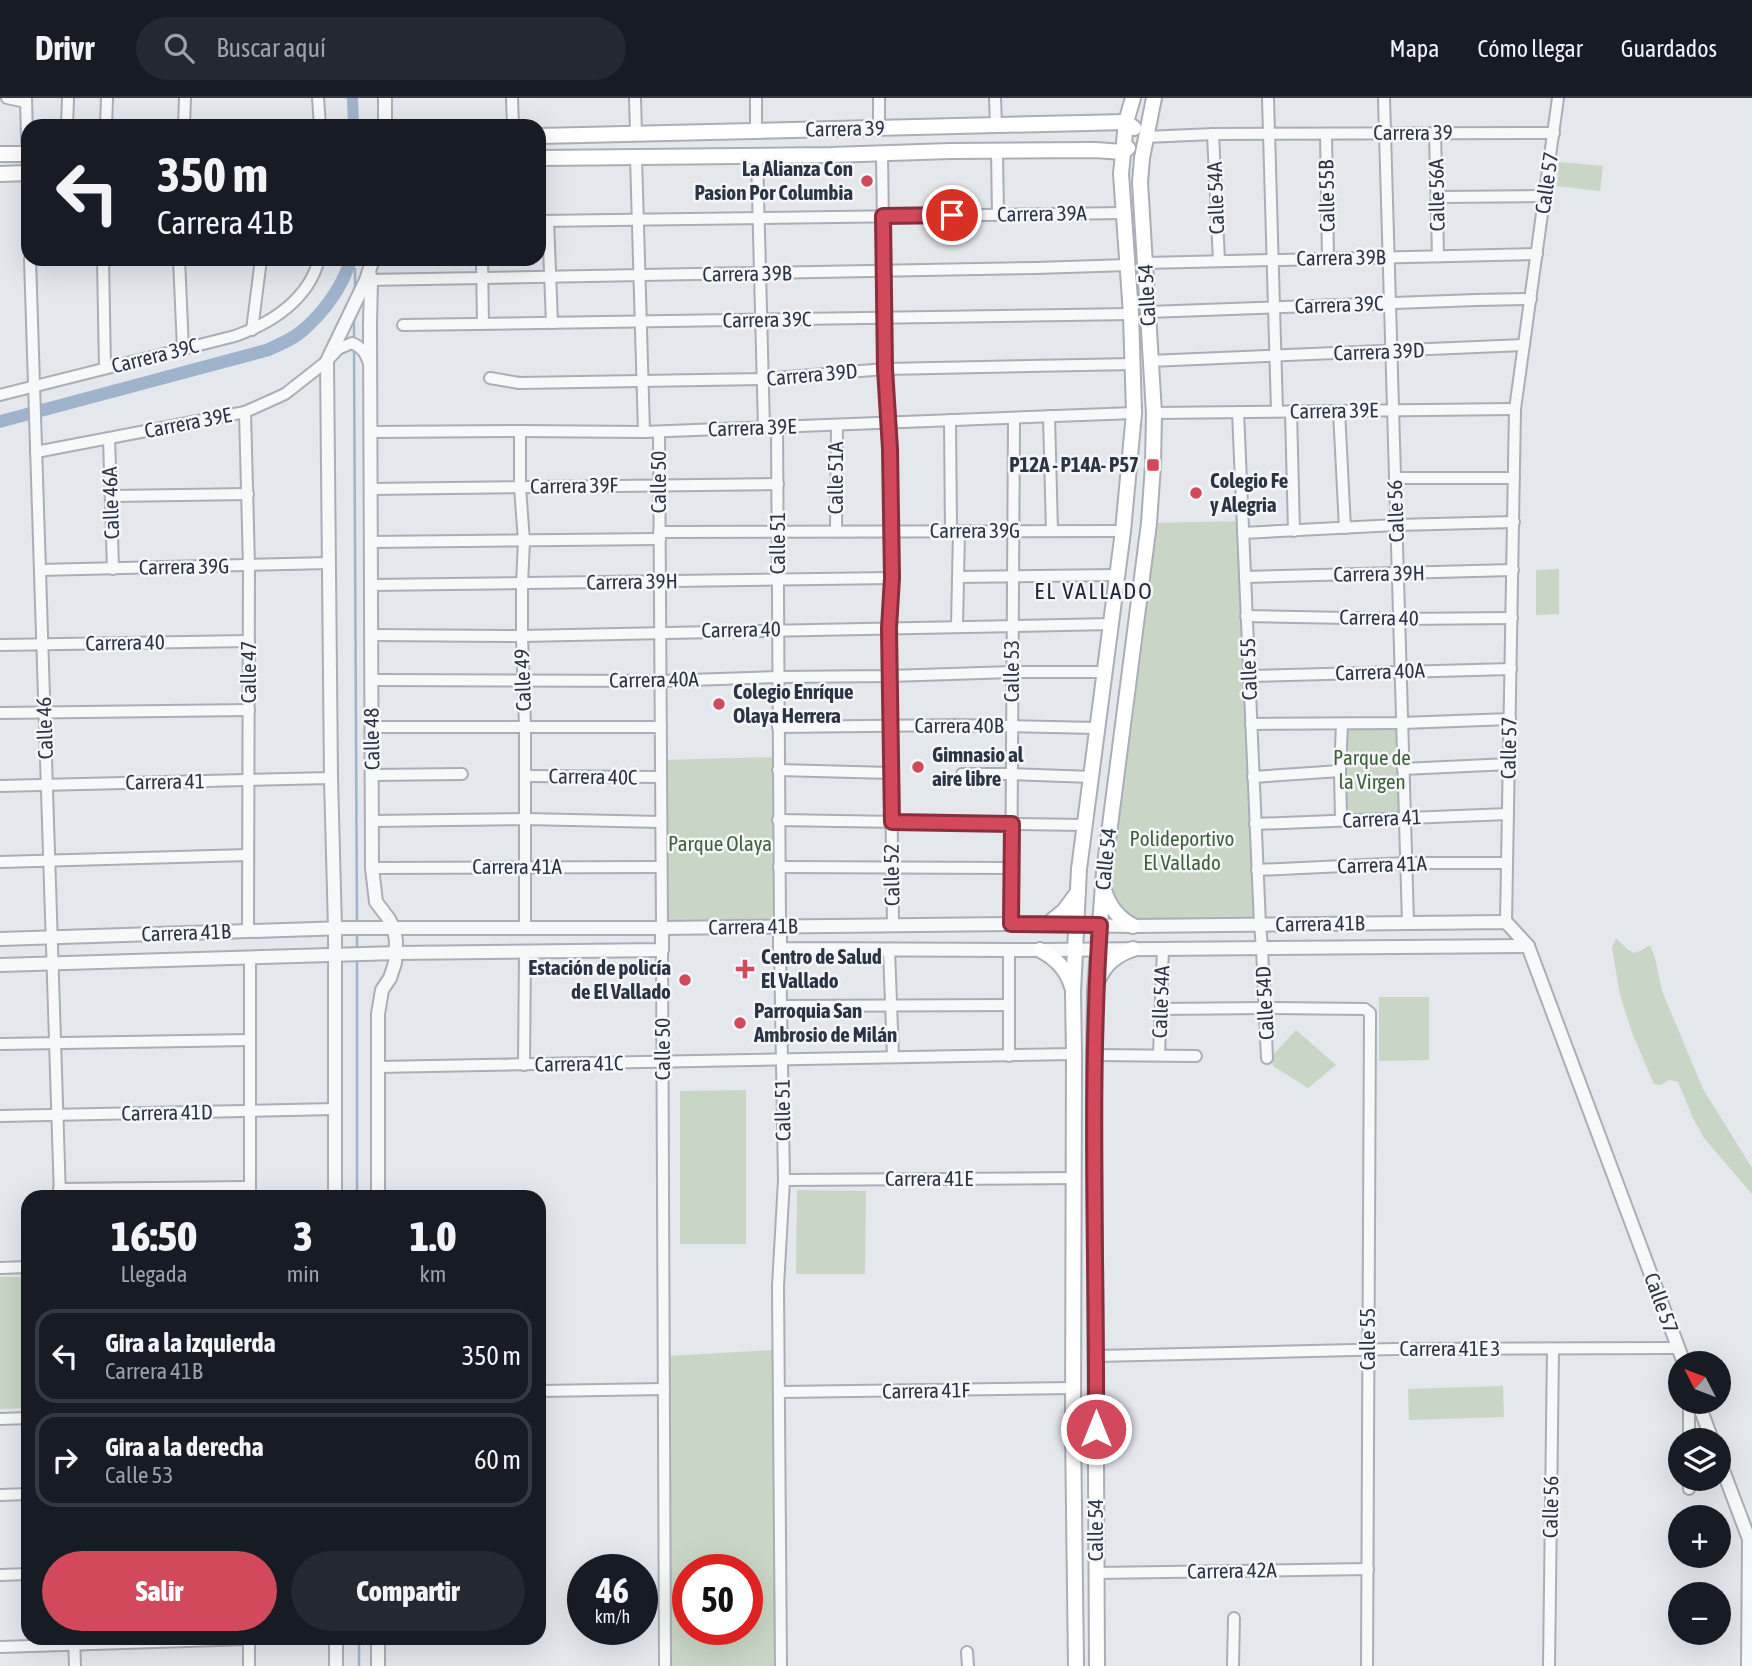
<!DOCTYPE html>
<html lang="es">
<meta charset="utf-8">
<style>
body{margin:0;font-family:"Asap Condensed",sans-serif;background:#242831;color:#f1f3f6;height:100vh;display:flex;flex-direction:column;font-size:26px;white-space:nowrap}
*{box-sizing:border-box;margin:0}
p{font-size:23px;color:#9ea1a6}
.icon{flex:none;width:38px;height:38px;fill:none;stroke:currentColor;stroke-width:2;stroke-linecap:round;stroke-linejoin:round}
.map{position:relative;flex:1;overflow:hidden}
.panel{position:absolute;left:21px;top:1092px;width:525px;height:455px;display:flex;flex-direction:column;background:#171b24;border-radius:21px;box-shadow:0 7px 28px #0002}
.panel>*{flex:none}
.guide{position:absolute;left:21px;top:21px;width:525px;height:147px;border-radius:21px;box-shadow:0 7px 28px #0002;background:#171b24;color:#f1f3f6;overflow:hidden}
.needle{width:46px;rotate:312deg}
.buttons{position:absolute;left:1668px;top:1253px;display:grid;gap:14px}
.buttons a{display:grid;place-items:center;width:63px;height:63px;border-radius:50%;background:#171b24;box-shadow:0 7px 28px #0002;font-size:35px}
.speed{position:absolute;left:567px;top:1456px;display:flex;gap:14px;font-size:35px;font-weight:700;text-align:center}
.speed>*{display:grid;place-content:center;width:91px;height:91px;border-radius:50%;background:#171b24;box-shadow:0 7px 28px #0002;line-height:1}
.speed small{font-size:18px;font-weight:400}
.speed .limit{border:10px solid #d22;background:#fff;color:#111}
.pin{position:absolute;display:grid;place-items:center;width:60px;height:60px;color:#fff;margin:-30px;border:4px solid #fff;border-radius:50%;box-shadow:0 2px 7px #0007}
.me{position:absolute;width:77px;margin:-38px;rotate:0deg;stroke-linejoin:round;filter:drop-shadow(0 0 5px #0008)}
.turn{display:flex;align-items:center;gap:24px;height:147px;padding:0 21px;font-size:32px}
.turn .icon{width:91px;height:91px;stroke-width:2.5}
.turn b{display:block;font-size:49px;line-height:60px}
.eta{display:flex;justify-content:space-evenly;align-items:center;height:119px;text-align:center}
.eta b{font-size:42px;font-weight:800;line-height:49px}
.cta{display:flex;gap:14px;margin-top:auto;padding:14px 21px}
.cta a{flex:1;height:80px;border-radius:42px;background:#d1495b;color:#fff;font-size:28px;font-weight:800;line-height:80px;text-align:center}
.cta a+a{background:#242831;color:#f1f3f6}
ul{padding:0;list-style:none}
li{display:flex;align-items:center;gap:21px;height:94px;margin:0 14px 10px;padding:0 7px;border:4px solid #363941;border-radius:21px}
li div{flex:1}
li b{display:block;font-size:26px}
li em{font-style:normal}
header{display:flex;align-items:center;gap:42px;box-sizing:border-box;height:98px;padding:0 35px;background:#171b24;border-bottom:2px solid #363941}
header strong{font-size:33px}
nav{display:flex;gap:38px;margin-inline-start:auto;font-size:24px}
.search{width:490px;height:63px;background:#242831;display:flex;align-items:center;gap:18px;box-sizing:border-box;padding:0 24px;border-radius:38px;color:#9ea1a6;font-size:26px}
.map>svg:first-child{display:block}
.green{fill:#c9d6c5;fill-rule:evenodd}
.water{fill:#9fb4cc}
.lines{fill:none;stroke-linecap:round;stroke-linejoin:round}
.stream{stroke:#9fb4cc;stroke-width:2.5}
.minor-casing{stroke:#a9aeb7;stroke-width:14}
.tertiary-casing{stroke:#a9aeb7;stroke-width:16}
.secondary-casing{stroke:#a9aeb7;stroke-width:18}
.minor{stroke:#f7f8fa;stroke-width:10}
.tertiary{stroke:#f7f8fa;stroke-width:12}
.secondary{stroke:#fff;stroke-width:14}
.route-casing{stroke:#882f3b;stroke-width:18}
.route{stroke:#d1495b;stroke-width:12}
.poi-dot{fill:#d1495b;stroke:#f4f6f9;stroke-width:2.5}
.labels{text-anchor:middle;stroke-width:5;stroke-linejoin:round;paint-order:stroke}
.street-label{font-size:21px;fill:#2b3445;stroke:#f4f6f9}
.poi-label{font-size:21px;font-weight:bold;fill:#2b3445;stroke:#f4f6f9;text-anchor:start}
.park-label{font-size:21px;fill:#3f6138;stroke:#f4f6f9}
.neighbourhood-label{font-size:23px;letter-spacing:2px;fill:#1d2536;stroke:#f4f6f9}
</style>
<header>
<strong>Drivr</strong>
<div class="search"><svg class="icon" aria-label="search" viewBox="0 0 24 24"><circle cx="10" cy="10" r="6"/><path d="M15 15l6 6"/></svg>Buscar aquí</div>
<nav><a>Mapa</a><a>Cómo llegar</a><a>Guardados</a></nav>
</header>
<div class="map">
<svg width="1752" height="1568" viewBox="0 0 1752 1568">
<rect width="100%" height="100%" fill="#e4e7ec"/>
<g class="green">
<polygon points="1559,64 1603,68 1600,93 1557,88"/>
<polygon points="1242,423 1260,827 1124,823 1104,774 1149,425"/>
<polygon points="1559,471 1559,516 1536,517 1536,472"/>
<polygon points="1402,625 1405,719 1341,722 1342,626"/>
<polygon points="778,659 780,828 662,830 661,662"/>
<polygon points="1616,840 1627,851 1634,855 1642,852 1650,847 1655,860 1662,893 1703,991 1752,1070 1752,1096 1704,1040 1693,1020 1678,984 1669,982 1661,987 1654,986 1633,937 1620,897 1612,850"/>
<polygon points="1379,899 1429,899 1429,962 1379,963"/>
<polygon points="1296,932 1336,967 1308,990 1273,968 1271,959"/>
<polygon points="746,992 746,1146 680,1146 680,993"/>
<polygon points="797,1092 866,1093 865,1176 796,1176"/>
<polygon points="0,1179 28,1179 28,1310 0,1311"/>
<path d="M773,1252L775,1568H669L667,1258ZM688,1472H747V1531H688Z"/>
<polygon points="1503,1288 1504,1319 1409,1322 1408,1291"/>
</g>
<g class="water">
<polygon points="347,0 358,0 359,28 348,28"/>
<path d="M344,161H357C350,191 328,220 304,240C295,247 281,253 270,258L0,330V317L265,246C275,241 286,237 295,230C315,216 338,184 344,161Z"/>
</g>
<g class="lines">
<g class="stream">
<polyline points="355,193 355,171"/>
<polyline points="354,242 354,220"/>
<polyline points="354,248 357,826"/>
<polyline points="357,833 357,851"/>
<polyline points="357,861 357,1099"/>
<polyline points="359,1540 359,1568"/>
</g>
<g class="minor-casing">
<g id="minor">
<polyline points="7,0 26,4"/>
<polyline points="26,0 28,81"/>
<polyline points="318,0 320,28"/>
<polyline points="512,0 513,28"/>
<polyline points="635,0 636,36"/>
<polyline points="756,0 756,33"/>
<polyline points="879,0 879,31"/>
<polyline points="995,0 996,27"/>
<polyline points="1268,0 1277,313"/>
<polyline points="1384,0 1408,825"/>
<polyline points="67,28 68,0"/>
<polyline points="106,28 107,0"/>
<polyline points="184,28 185,0"/>
<polyline points="1435,35 1438,158"/>
<polyline points="1213,36 1219,163"/>
<polyline points="1326,36 1328,161"/>
<polyline points="1146,39 1213,36 1554,35"/>
<polyline points="997,53 998,117"/>
<polyline points="882,55 885,271 890,324 892,480 889,530 893,827"/>
<polyline points="757,57 764,330"/>
<polyline points="636,59 644,334"/>
<polyline points="1437,99 1545,98"/>
<polyline points="539,123 1125,115"/>
<polyline points="548,123 552,225"/>
<polyline points="30,161 60,1099"/>
<polyline points="103,161 105,270"/>
<polyline points="179,161 183,251"/>
<polyline points="482,161 483,226"/>
<polyline points="1145,165 1537,156"/>
<polyline points="366,182 1036,170 1128,167"/>
<polyline points="1148,214 1476,202 1531,201"/>
<polyline points="403,227 1131,216"/>
<polyline points="252,232 261,161"/>
<polyline points="1150,263 1524,247"/>
<polyline points="490,280 519,285 763,281 885,271 1134,266"/>
<path d="M0,297L235,238C272,225 309,201 319,161"/>
<polyline points="1291,313 1294,433"/>
<polyline points="1339,313 1345,430"/>
<polyline points="245,314 249,468 248,833"/>
<polyline points="1238,314 1260,827 1262,850 1267,960"/>
<polyline points="1154,315 1515,311"/>
<polyline points="1049,318 1052,433"/>
<polyline points="950,322 951,433"/>
<polyline points="777,329 780,828"/>
<polyline points="520,333 520,389 524,443 522,486 522,538 525,629 525,830"/>
<polyline points="370,334 520,333 644,334 1134,315"/>
<polyline points="659,334 662,830"/>
<polyline points="109,340 113,471"/>
<path d="M36,354L245,314L285,296L327,263L338,251L352,245C362,249 365,255 369,265"/>
<polyline points="1395,380 1514,380"/>
<polyline points="370,391 778,386"/>
<polyline points="112,398 248,396"/>
<polyline points="836,433 837,327"/>
<polyline points="659,434 1123,433"/>
<polyline points="1243,435 1396,427 1514,424"/>
<polyline points="371,444 660,441"/>
<polyline points="40,472 329,465"/>
<polyline points="958,479 1117,477"/>
<polyline points="1245,479 1513,472"/>
<polyline points="371,487 892,480"/>
<polyline points="1246,518 1399,521 1512,520"/>
<polyline points="957,528 959,433"/>
<polyline points="372,537 522,538 1111,526"/>
<polyline points="0,547 249,543"/>
<polyline points="1249,578 1511,571"/>
<polyline points="371,582 660,583 778,579 890,578 1012,574 1105,574"/>
<polyline points="0,615 249,612"/>
<polyline points="1251,626 1402,625 1510,621"/>
<polyline points="371,629 661,629"/>
<polyline points="778,629 957,627 1098,630"/>
<polyline points="1403,671 1509,666"/>
<polyline points="778,672 891,675"/>
<polyline points="962,676 1012,676 1092,679"/>
<polyline points="372,677 462,676"/>
<polyline points="526,678 661,679"/>
<polyline points="1253,679 1340,673"/>
<polyline points="0,688 331,680"/>
<polyline points="778,722 1085,727"/>
<polyline points="1341,722 1340,673 1342,626"/>
<polyline points="372,723 526,721 661,724"/>
<polyline points="1255,726 1508,716"/>
<polyline points="0,764 248,757"/>
<polyline points="779,769 1011,770"/>
<polyline points="372,770 661,769"/>
<polyline points="1257,772 1406,765 1507,765"/>
<polyline points="1506,824 1515,311 1558,0"/>
<polyline points="1011,826 1014,321"/>
<polyline points="780,851 784,1082 778,1188 781,1568"/>
<polyline points="889,851 893,959"/>
<polyline points="662,852 665,1568"/>
<polyline points="781,908 1009,907"/>
<polyline points="1161,911 1265,910 1365,911 1370,915 1367,1568"/>
<polyline points="0,946 250,942"/>
<polyline points="1094,957 1196,958"/>
<polyline points="1159,957 1163,851"/>
<polyline points="1009,958 1009,851"/>
<polyline points="524,967 525,854"/>
<polyline points="378,969 1074,956"/>
<polyline points="0,1018 335,1011"/>
<polyline points="784,1082 1074,1080"/>
<polyline points="59,1091 250,1089"/>
<polyline points="250,1099 250,861"/>
<polyline points="0,1170 28,1169"/>
<polyline points="1096,1258 1395,1251 1678,1250"/>
<polyline points="539,1293 664,1291"/>
<polyline points="779,1294 1073,1290"/>
<polyline points="1689,1304 1689,1342"/>
<polyline points="0,1321 28,1320"/>
<polyline points="1689,1381 1689,1391"/>
<polyline points="0,1397 28,1396"/>
<polyline points="1096,1475 1368,1471"/>
<polyline points="0,1477 28,1476"/>
<polyline points="74,1540 75,1568"/>
<polyline points="0,1549 249,1541"/>
<polyline points="967,1554 968,1568"/>
<polyline points="1747,1567 1748,1440"/>
<polyline points="249,1568 249,1540"/>
<polyline points="1233,1568 1234,1520"/>
<polyline points="1549,1568 1553,1251"/>
</g>
</g>
<g class="tertiary-casing">
<g id="tertiary">
<polyline points="385,0 385,28"/>
<polyline points="370,177 371,182 370,227 372,770 376,804 389,821 394,831 396,843 395,865 390,880 382,892 378,916 378,1099"/>
<polyline points="780,828 780,851 1040,852 1528,848"/>
<polyline points="0,841 346,830 662,830 1011,826 1133,828 1506,824 1528,848 1684,1265"/>
<polyline points="0,867 397,855 662,852 662,830"/>
<polyline points="335,1099 335,831 331,680 327,263 366,182 373,161"/>
<polyline points="1698,1304 1712,1342"/>
<polyline points="1718,1359 1752,1449"/>
<polyline points="336,1540 336,1568"/>
<polyline points="378,1568 378,1540"/>
</g>
</g>
<g class="secondary-casing">
<g id="secondary">
<polyline points="539,38 1126,24 1134,30"/>
<polyline points="0,56 28,56"/>
<polyline points="539,60 831,57 950,53 1095,52 1123,54 1128,50"/>
<polyline points="0,76 28,75"/>
<path d="M1104,792C1109,809 1118,820 1133,828"/>
<polyline points="1048,826 1064,813 1078,794"/>
<path d="M1040,852C1056,860 1067,871 1072,889"/>
<path d="M1097,884C1104,867 1115,857 1133,851"/>
<polyline points="1076,1568 1073,1331 1074,956 1073,894 1079,771 1123,433 1134,315 1131,216 1121,76 1126,24 1133,0"/>
<polyline points="1097,1568 1094,957 1095,892 1104,774 1149,425 1153,367 1154,315 1140,84 1142,60 1154,0"/>
</g>
</g>
<use href="#minor" class="minor"/>
<use href="#tertiary" class="tertiary"/>
<use href="#secondary" class="secondary"/>
</g>
<g class="lines">
<g class="route-casing">
<path id="route" d="M952,117L883,118L885,271L890,351L892,480L889,530L892,724L1012,726L1011,826L1100,827C1089,995 1097,1163 1096,1331"/>
</g>
<use href="#route" class="route"/>
</g>
<g class="poi-dot">
<circle cx="867" cy="83" r="7"/>
<rect x="1146" y="360" width="14" height="14" rx="3.5"/>
<circle cx="1196" cy="395" r="7"/>
<circle cx="719" cy="606" r="7"/>
<circle cx="918" cy="669" r="7"/>
<path d="M741.5 860.5h7v7h7v7h-7v7h-7v-7h-7v-7h7z"/>
<circle cx="685" cy="882" r="7"/>
<circle cx="740" cy="925" r="7"/>
</g>
<g class="labels">
<g class="street-label">
<text transform="translate(845 31) rotate(-1)" y="7">Carrera 39</text>
<text x="1413" y="42">Carrera 39</text>
<text transform="translate(1547 85) rotate(-82)" y="7">Calle 57</text>
<text transform="translate(1437 97) rotate(-91)" y="7">Calle 56A</text>
<text transform="translate(1327 98) rotate(-91)" y="7">Calle 55B</text>
<text transform="translate(1216 100) rotate(-92)" y="7">Calle 54A</text>
<text transform="translate(1042 116) rotate(-1)" y="7">Carrera 39A</text>
<text transform="translate(1341 160) rotate(-1)" y="7">Carrera 39B</text>
<text transform="translate(747 176) rotate(-1)" y="7">Carrera 39B</text>
<text transform="translate(1147 197) rotate(-93)" y="7">Calle 54</text>
<text transform="translate(1339 207) rotate(-2)" y="7">Carrera 39C</text>
<text transform="translate(767 222) rotate(-1)" y="7">Carrera 39C</text>
<text transform="translate(1379 254) rotate(-2)" y="7">Carrera 39D</text>
<text transform="translate(155 258) rotate(-14)" y="7">Carrera 39C</text>
<text transform="translate(812 277) rotate(-5)" y="7">Carrera 39D</text>
<text transform="translate(1334 313) rotate(-1)" y="7">Carrera 39E</text>
<text transform="translate(188 325) rotate(-11)" y="7">Carrera 39E</text>
<text transform="translate(752 330) rotate(-2)" y="7">Carrera 39E</text>
<text transform="translate(836 380) rotate(-90)" y="7">Calle 51A</text>
<text transform="translate(659 384) rotate(-90)" y="7">Calle 50</text>
<text transform="translate(574 388) rotate(-1)" y="7">Carrera 39F</text>
<text transform="translate(111 405) rotate(-92)" y="7">Calle 46A</text>
<text transform="translate(1396 413) rotate(-92)" y="7">Calle 56</text>
<text x="975" y="440">Carrera 39G</text>
<text transform="translate(778 445) rotate(-90)" y="7">Calle 51</text>
<text transform="translate(184 469) rotate(-1)" y="7">Carrera 39G</text>
<text transform="translate(1379 476) rotate(-1)" y="7">Carrera 39H</text>
<text transform="translate(632 484) rotate(-1)" y="7">Carrera 39H</text>
<text transform="translate(1379 520) rotate(1)" y="7">Carrera 40</text>
<text transform="translate(741 532) rotate(-1)" y="7">Carrera 40</text>
<text transform="translate(125 545) rotate(-1)" y="7">Carrera 40</text>
<text transform="translate(1249 571) rotate(-92)" y="7">Calle 55</text>
<text transform="translate(1012 573) rotate(-90)" y="7">Calle 53</text>
<text transform="translate(249 574) rotate(-90)" y="7">Calle 47</text>
<text transform="translate(1380 574) rotate(-2)" y="7">Carrera 40A</text>
<text transform="translate(523 582) rotate(-92)" y="7">Calle 49</text>
<text transform="translate(654 582) rotate(-1)" y="7">Carrera 40A</text>
<text x="959" y="635">Carrera 40B</text>
<text transform="translate(45 630) rotate(-92)" y="7">Calle 46</text>
<text transform="translate(372 641) rotate(-91)" y="7">Calle 48</text>
<text transform="translate(1509 650) rotate(-89)" y="7">Calle 57</text>
<text transform="translate(593 679) rotate(1)" y="7">Carrera 40C</text>
<text transform="translate(165 684) rotate(-1)" y="7">Carrera 41</text>
<text transform="translate(1382 721) rotate(-3)" y="7">Carrera 41</text>
<text transform="translate(1106 761) rotate(-84)" y="7">Calle 54</text>
<text transform="translate(1382 767) rotate(-2)" y="7">Carrera 41A</text>
<text x="517" y="776">Carrera 41A</text>
<text transform="translate(892 777) rotate(-91)" y="7">Calle 52</text>
<text transform="translate(1320 826) rotate(-1)" y="7">Carrera 41B</text>
<text transform="translate(753 829) rotate(-1)" y="7">Carrera 41B</text>
<text transform="translate(186 835) rotate(-2)" y="7">Carrera 41B</text>
<text transform="translate(1161 904) rotate(-88)" y="7">Calle 54A</text>
<text transform="translate(1265 905) rotate(-93)" y="7">Calle 54D</text>
<text transform="translate(663 951) rotate(-90)" y="7">Calle 50</text>
<text transform="translate(579 966) rotate(-1)" y="7">Carrera 41C</text>
<text transform="translate(783 1012) rotate(-91)" y="7">Calle 51</text>
<text transform="translate(167 1015) rotate(-1)" y="7">Carrera 41D</text>
<text x="929" y="1088">Carrera 41E</text>
<text transform="translate(1661 1205) rotate(70)" y="7">Calle 57</text>
<text transform="translate(1368 1241) rotate(-90)" y="7">Calle 55</text>
<text x="1450" y="1258">Carrera 41E 3</text>
<text transform="translate(926 1293) rotate(-1)" y="7">Carrera 41F</text>
<text transform="translate(1551 1409) rotate(-89)" y="7">Calle 56</text>
<text transform="translate(1096 1432) rotate(-90)" y="7">Calle 54</text>
<text transform="translate(1232 1473) rotate(-1)" y="7">Carrera 42A</text>
</g>
<g class="poi-label">
<text x="853" y="78" text-anchor="end">La Alianza Con<tspan x="853" dy="24">Pasion Por Columbia</tspan></text>
<text x="1139" y="374" text-anchor="end">P12A - P14A- P57</text>
<text x="1210" y="390">Colegio Fe<tspan x="1210" dy="24">y Alegria</tspan></text>
<text x="733" y="601">Colegio Enríque<tspan x="733" dy="24">Olaya Herrera</tspan></text>
<text x="932" y="664">Gimnasio al<tspan x="932" dy="24">aire libre</tspan></text>
<text x="761" y="866">Centro de Salud<tspan x="761" dy="24">El Vallado</tspan></text>
<text x="671" y="877" text-anchor="end">Estación de policía<tspan x="671" dy="24">de El Vallado</tspan></text>
<text x="754" y="920">Parroquia San<tspan x="754" dy="24">Ambrosio de Milán</tspan></text>
</g>
<g class="park-label">
<text x="1372" y="667">Parque de<tspan x="1372" dy="24">la Virgen</tspan></text>
<text x="1182" y="748">Polideportivo<tspan x="1182" dy="24">El Vallado</tspan></text>
<text x="720" y="753">Parque Olaya</text>
</g>
<g class="neighbourhood-label">
<text x="1094" y="501">EL VALLADO</text>
</g>
</g>
</svg>
<div class="buttons">
<a><svg class="needle" viewBox="-14 -14 28 28"><path d="M0-13l5 13h-10z" fill="#e53935"/><path d="M0 13l5-13h-10z" fill="#9ea1a6"/></svg></a>
<a><svg class="icon" aria-label="layers" viewBox="0 0 24 24"><path d="M12 4l9 5-9 5-9-5zM3 14l9 5 9-5"/></svg></a>
<a>+</a>
<a>−</a>
</div>
<div class="speed"><div>46<small>km/h</small></div><div class="limit">50</div></div>
<div class="pin" style="left:952px;top:117px;background:#d93025"><svg class="icon" aria-label="arrive" viewBox="0 0 24 24"><path d="M6 21V4h12l-3 4 3 4H6"/></svg></div>
<svg class="me" style="left:1096px;top:1331px" viewBox="-20 -20 40 40"><circle r="17" fill="#d1495b" stroke="#fff" stroke-width="3"/><path d="M0-11L8 9 0 5-8 9z" fill="#fff"/></svg>
<div class="guide">
<div class="turn"><svg class="icon" aria-label="left" viewBox="0 0 24 24"><path d="M17 20v-9H6M10 6l-5 5 5 5"/></svg><div><b>350 m</b>Carrera 41B</div></div>
</div>
<section class="panel">
<div class="eta">
<div><b>16:50</b><p>Llegada</p></div>
<div><b>3</b><p>min</p></div>
<div><b>1.0</b><p>km</p></div>
</div>
<ul>
<li><svg class="icon" aria-label="left" viewBox="0 0 24 24"><path d="M17 20v-9H6M10 6l-5 5 5 5"/></svg><div><b>Gira a la izquierda</b><p>Carrera 41B</p></div><em>350 m</em></li>
<li><svg class="icon" aria-label="right" viewBox="0 0 24 24"><path d="M7 20v-9h11M14 6l5 5-5 5"/></svg><div><b>Gira a la derecha</b><p>Calle 53</p></div><em>60 m</em></li>
</ul>
<div class="cta"><a>Salir</a><a>Compartir</a></div>
</section>
</div>
